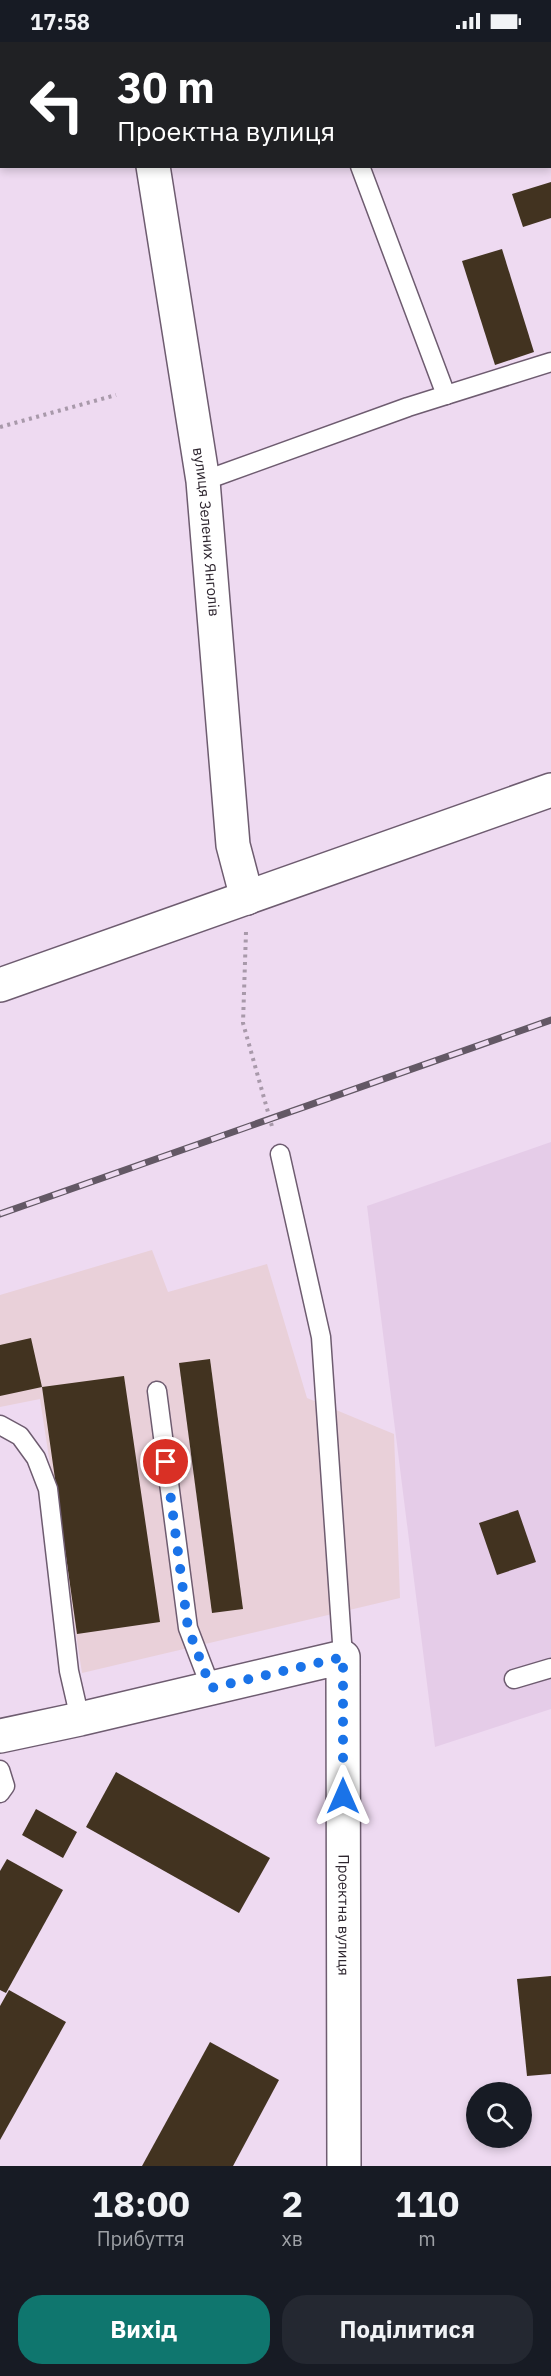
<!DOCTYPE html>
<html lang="uk">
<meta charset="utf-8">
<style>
body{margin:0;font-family:"IBM Plex Sans",sans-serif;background:#242831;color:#f1f3f6;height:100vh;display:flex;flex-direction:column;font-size:22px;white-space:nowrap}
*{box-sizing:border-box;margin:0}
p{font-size:20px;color:#9ea1a6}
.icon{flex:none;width:33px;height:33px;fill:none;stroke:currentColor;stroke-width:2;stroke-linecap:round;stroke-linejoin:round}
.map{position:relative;height:2124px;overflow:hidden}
.side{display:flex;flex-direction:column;background:#171b24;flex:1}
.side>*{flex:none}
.top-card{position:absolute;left:0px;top:0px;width:552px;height:126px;box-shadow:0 3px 9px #0003;background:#202124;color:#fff;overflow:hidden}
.tools{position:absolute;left:466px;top:2040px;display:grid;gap:12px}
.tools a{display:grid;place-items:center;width:66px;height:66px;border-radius:50%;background:#171b24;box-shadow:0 3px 9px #0003;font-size:30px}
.pin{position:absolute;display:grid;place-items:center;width:51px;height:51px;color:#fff;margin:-26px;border:3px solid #fff;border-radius:50%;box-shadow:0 2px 6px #0007}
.me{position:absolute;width:66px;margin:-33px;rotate:0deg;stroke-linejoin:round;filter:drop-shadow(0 0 4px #0008)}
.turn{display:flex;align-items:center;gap:21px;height:126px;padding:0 18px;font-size:27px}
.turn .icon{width:78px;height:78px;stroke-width:2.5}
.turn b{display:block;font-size:42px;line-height:51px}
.eta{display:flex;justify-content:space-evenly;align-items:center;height:102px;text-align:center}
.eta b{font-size:36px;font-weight:700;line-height:42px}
.primary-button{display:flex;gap:12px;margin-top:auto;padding:12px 18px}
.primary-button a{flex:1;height:69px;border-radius:24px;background:#0f766e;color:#fff;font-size:24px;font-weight:700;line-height:69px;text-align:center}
.primary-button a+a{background:#242831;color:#f1f3f6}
.status{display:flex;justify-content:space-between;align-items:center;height:42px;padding:0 30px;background:#171b24;direction:ltr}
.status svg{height:16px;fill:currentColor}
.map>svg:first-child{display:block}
.built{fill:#e5cce8}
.industrial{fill:#e9d0d9}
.building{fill:#423320}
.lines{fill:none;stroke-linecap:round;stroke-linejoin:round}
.service-casing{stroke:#6e5c70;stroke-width:21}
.minor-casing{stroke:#6e5c70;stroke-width:36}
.primary-casing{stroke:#6e5c70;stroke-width:36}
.path{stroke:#a899aa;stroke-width:4;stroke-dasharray:3 4.5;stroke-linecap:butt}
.service{stroke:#fff;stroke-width:18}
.minor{stroke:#fff;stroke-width:33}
.primary{stroke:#fff;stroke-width:33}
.rail-casing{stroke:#635865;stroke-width:7}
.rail{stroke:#eedaf1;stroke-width:4.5;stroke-dasharray:14;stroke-linecap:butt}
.route{stroke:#1a73e8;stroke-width:10;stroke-dasharray:0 18}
.labels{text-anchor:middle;stroke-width:6;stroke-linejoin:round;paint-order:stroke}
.street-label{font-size:15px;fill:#2e262f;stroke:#eedaf1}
</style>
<div class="status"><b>17:58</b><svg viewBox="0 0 49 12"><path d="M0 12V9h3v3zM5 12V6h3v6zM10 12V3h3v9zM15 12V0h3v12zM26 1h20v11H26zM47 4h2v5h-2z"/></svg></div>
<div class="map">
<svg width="551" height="2124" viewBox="0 0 551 2124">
<rect width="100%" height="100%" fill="#eedaf1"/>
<polygon class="built" points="551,1100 551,1667 435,1705 367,1164"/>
<polygon class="industrial" points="152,1208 168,1250 267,1222 307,1356 394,1392 400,1556 82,1631 40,1357 0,1365 0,1253"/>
<g class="building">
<polygon points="551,140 551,176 523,185 512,152"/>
<polygon points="502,207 534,310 495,323 462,219"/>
<polygon points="31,1296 42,1345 124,1334 160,1580 77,1592 42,1345 0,1354 0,1303"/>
<polygon points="210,1317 243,1567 212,1571 179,1321"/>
<polygon points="518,1468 536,1520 497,1533 479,1481"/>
<polygon points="116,1730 270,1816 239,1871 86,1785"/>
<polygon points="36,1767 77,1790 63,1816 22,1793"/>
<polygon points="7,1817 63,1848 6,1951 0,1948 0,1829"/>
<polygon points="551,1934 551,2032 527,2034 517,1937"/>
<polygon points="9,1948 66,1980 0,2098 0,1964"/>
<polygon points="210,2000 279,2038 233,2124 142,2124"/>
</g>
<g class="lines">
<g class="service-casing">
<g id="service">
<polyline points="374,2 379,0"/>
<polyline points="360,124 446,353"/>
<polyline points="203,439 408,365 551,320"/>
<polyline points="280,1112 321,1295 343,1615"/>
<polyline points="157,1349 188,1586 211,1646"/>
<polyline points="0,1383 20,1394 36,1416 48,1447 69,1629 80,1677"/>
<polyline points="514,1637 551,1626"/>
<polyline points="0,1728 5,1744 0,1751"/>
</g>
</g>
<g class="minor-casing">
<g id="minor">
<polyline points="132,0 132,2"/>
<path id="s1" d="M153,124L203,439L233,803L247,856"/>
<path id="s2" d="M0,1694L80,1677L343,1615L344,2124"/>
</g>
</g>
<g class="primary-casing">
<polyline id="primary" points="0,943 551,748"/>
</g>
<g class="path">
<polyline points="0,385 116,353"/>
<polyline points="246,890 243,981 273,1088"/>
</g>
<use href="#service" class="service"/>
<use href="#minor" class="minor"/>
<use href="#primary" class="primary"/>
<g class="rail-casing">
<polyline id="rail" points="0,1172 551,978"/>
</g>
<use href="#rail" class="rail"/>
</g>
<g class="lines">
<polyline class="route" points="166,1420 188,1586 211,1646 343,1615 343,1754"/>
</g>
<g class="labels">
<g class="street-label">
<text dy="5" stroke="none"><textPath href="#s1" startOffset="370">вулиця Зелених Янголів</textPath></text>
<text dy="5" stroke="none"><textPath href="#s2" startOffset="610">Проектна вулиця</textPath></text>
</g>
</g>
</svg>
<div class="tools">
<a><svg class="icon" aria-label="search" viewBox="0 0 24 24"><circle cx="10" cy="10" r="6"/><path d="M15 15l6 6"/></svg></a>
</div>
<div class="pin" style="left:166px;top:1420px;background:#d93025"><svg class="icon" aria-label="arrive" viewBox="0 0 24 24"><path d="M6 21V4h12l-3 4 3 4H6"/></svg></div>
<svg class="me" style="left:343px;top:1754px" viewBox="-20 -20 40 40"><path d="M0-17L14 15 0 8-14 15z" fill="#1a73e8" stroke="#fff" stroke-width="4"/></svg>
<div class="top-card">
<div class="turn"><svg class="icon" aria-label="left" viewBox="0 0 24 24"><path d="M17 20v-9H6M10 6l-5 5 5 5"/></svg><div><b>30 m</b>Проектна вулиця</div></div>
</div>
</div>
<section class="side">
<div class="eta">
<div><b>18:00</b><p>Прибуття</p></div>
<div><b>2</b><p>хв</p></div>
<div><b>110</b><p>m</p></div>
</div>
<div class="primary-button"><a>Вихід</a><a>Поділитися</a></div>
</section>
